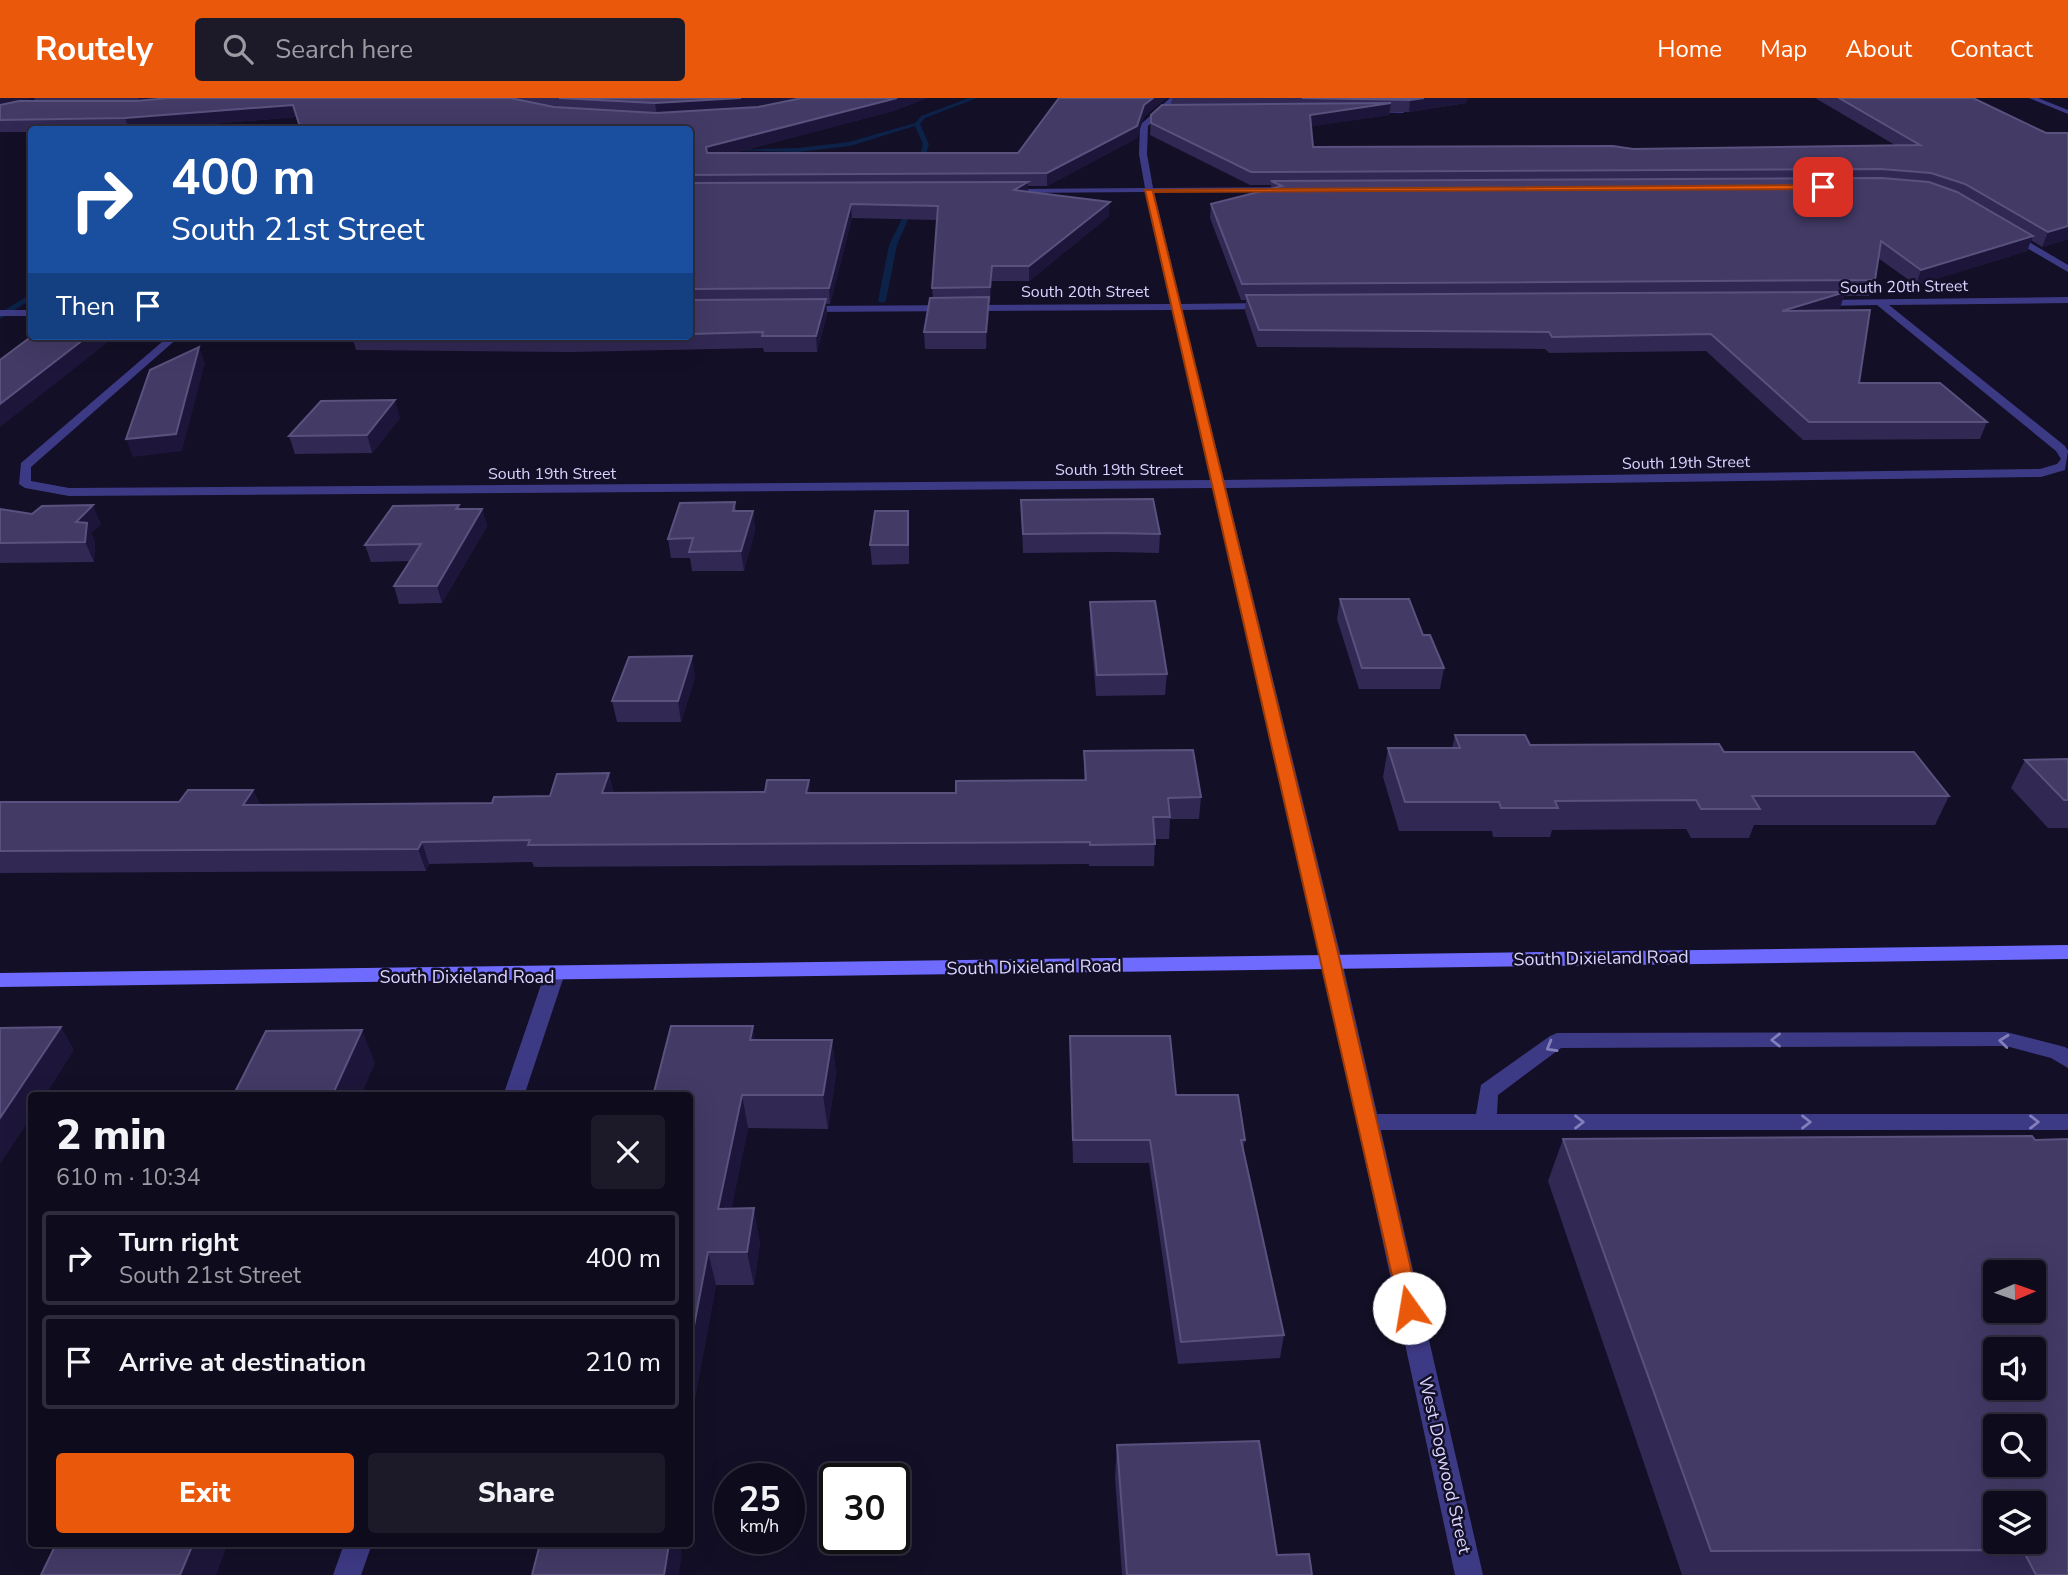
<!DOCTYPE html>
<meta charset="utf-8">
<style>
body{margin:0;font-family:"Nunito Sans",sans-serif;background:#1c1929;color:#f1f3f6;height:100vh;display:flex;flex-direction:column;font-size:26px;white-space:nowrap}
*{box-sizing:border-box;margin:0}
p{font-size:23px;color:#9b9ba3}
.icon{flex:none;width:38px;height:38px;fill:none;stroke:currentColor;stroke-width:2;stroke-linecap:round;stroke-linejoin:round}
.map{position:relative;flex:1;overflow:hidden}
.details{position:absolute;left:28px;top:994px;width:665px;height:455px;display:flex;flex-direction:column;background:#0e0b1c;border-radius:7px;box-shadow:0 7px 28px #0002,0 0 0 2px #2e2b3b}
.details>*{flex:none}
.top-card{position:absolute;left:28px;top:28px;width:665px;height:214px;border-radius:7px;box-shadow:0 7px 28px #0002,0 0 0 2px #2e2b3b;background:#1a4fa0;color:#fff;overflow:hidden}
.needle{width:46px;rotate:88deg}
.fabs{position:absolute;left:1983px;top:1162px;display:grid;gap:14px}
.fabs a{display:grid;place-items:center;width:63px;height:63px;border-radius:7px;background:#0e0b1c;box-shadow:0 7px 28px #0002,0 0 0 2px #2e2b3b;font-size:35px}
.speed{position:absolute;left:714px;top:1365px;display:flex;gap:14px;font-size:35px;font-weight:700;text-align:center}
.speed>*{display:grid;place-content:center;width:91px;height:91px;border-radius:50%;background:#0e0b1c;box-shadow:0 7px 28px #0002,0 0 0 2px #2e2b3b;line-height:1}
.speed small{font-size:18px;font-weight:400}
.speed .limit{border:4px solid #111;border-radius:10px;background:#fff;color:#111}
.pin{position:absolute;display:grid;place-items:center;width:60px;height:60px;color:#fff;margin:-30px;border-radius:14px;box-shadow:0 4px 10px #0006}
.me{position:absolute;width:77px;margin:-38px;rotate:347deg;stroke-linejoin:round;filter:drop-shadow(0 0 5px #0008)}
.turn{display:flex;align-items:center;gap:24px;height:147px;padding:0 28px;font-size:32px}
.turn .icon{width:91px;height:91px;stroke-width:2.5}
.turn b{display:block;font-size:49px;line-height:60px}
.then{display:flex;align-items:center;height:66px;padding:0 28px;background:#0003;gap:14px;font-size:26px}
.round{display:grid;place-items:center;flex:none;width:74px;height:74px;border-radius:7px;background:#1c1929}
.headline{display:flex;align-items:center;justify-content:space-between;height:119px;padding:0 28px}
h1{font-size:42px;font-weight:800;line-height:52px}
.cta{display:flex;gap:14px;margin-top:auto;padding:14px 28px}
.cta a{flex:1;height:80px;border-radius:7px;background:#ea580c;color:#fff;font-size:28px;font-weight:800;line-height:80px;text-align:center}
.cta a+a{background:#1c1929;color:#f1f3f6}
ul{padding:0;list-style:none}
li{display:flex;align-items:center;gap:21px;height:94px;margin:0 14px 10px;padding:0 14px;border:4px solid #2e2b3b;border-radius:7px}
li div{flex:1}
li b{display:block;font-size:26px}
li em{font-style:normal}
header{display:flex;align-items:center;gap:42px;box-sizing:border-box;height:98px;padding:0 35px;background:#ea580c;color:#fff}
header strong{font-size:33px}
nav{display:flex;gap:38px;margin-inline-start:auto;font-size:24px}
.search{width:490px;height:63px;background:#1c1929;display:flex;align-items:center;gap:18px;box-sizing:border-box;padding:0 24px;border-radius:7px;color:#9b9ba3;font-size:26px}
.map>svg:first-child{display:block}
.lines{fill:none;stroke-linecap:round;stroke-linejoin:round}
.stream{fill:#0c2248;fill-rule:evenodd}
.service{fill:#3d3a85;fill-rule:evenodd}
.minor{fill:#3d3a85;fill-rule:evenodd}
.tertiary{fill:#3d3a85;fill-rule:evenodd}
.secondary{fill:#6f6bff;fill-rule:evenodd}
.wall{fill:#312854}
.shaded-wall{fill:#1d163a}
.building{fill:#433a66;stroke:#5a527e;stroke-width:2;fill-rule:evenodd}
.oneway{stroke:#837fbc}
.route{fill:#ea580c;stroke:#983908;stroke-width:2}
.labels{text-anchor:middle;stroke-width:5;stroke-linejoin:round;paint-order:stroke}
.far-street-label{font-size:16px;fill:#d9d4ff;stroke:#130f26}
.street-label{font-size:18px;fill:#d9d4ff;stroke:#130f26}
</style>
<header>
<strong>Routely</strong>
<div class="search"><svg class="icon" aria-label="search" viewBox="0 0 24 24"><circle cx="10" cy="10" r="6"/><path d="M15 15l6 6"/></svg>Search here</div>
<nav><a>Home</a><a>Map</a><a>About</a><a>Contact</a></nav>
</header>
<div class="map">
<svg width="2068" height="1477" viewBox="0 0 2068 1477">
<rect width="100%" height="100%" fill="#130f26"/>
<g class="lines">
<g class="stream">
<polygon points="969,0 977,0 925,20 920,26 929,46 921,73 918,75 915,73 923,46 915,28 850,48 798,54 726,52 798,50 849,44 915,25 921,18"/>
<polygon points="906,103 911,104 910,117 897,147 886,203 882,205 878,203 889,147 904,117"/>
<polygon points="32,195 32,201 0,221 0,215"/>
</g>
<polygon class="service" points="2006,934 2065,949 2068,951 2068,970 2051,960 2006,948 1561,950 1498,997 1497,1016 2068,1016 2068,1032 1367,1032 1359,1030 1356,1024 1359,1018 1367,1016 1476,1016 1481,987 1550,938 1557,935"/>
<g class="minor">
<polygon points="1170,0 1177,0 1148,28 1147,56 1153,90 1294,89 1298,91 1294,93 1154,94 1181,206 1267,205 1272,208 1267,211 1182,212 1224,382 2040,371 2057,366 2061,361 2056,353 1877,207 1820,208 1815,205 1820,202 2068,199 2068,205 1889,207 2065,348 2068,353 2065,372 2041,379 1226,390 1342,863 1483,1477 1455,1477 1322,863 1213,390 69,398 25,390 19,386 21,365 169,238 180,238 31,369 31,383 69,390 1212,382 1172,212 805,214 800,211 805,208 1171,206 1145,94 1007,95 1003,93 1007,91 1145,90 1139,56 1140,27"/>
<polygon points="1402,12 1404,15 1363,14 1367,12"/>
<polygon points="2008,135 2014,135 2068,167 2068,174 2008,139"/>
<rect x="0" y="212" width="32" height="6"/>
<polygon points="554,871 561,873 564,878 524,998 503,998 544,878 547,873"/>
<polygon points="344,1446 372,1446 361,1477 333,1477"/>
</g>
<polygon class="tertiary" points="2029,0 2038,0 2068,12 2068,16"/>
<polygon class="secondary" points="2068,847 2068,861 0,889 0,875"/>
</g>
<g class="wall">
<polygon points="0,0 31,0 23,3 35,3 34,0 927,0 893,13 734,55 1018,55 1144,19 1137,40 1047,88 1028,88 1028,94 1109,118 1029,183 992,183 990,205 989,205 989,215 986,251 925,251 924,234 933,200 932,190 937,122 852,120 830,206 826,206 827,216 817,254 764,254 763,250 572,254 356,252 352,238 690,238 690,32 300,32 296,19 136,32 32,32 32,34 0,34"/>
<polygon points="1172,0 1467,0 1466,5 1409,14 1390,14 1389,17 1311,28 1313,49 1633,51 1895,47 1815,0 1973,0 2068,141 2042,149 2031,142 2027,153 1916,187 1878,160 1875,182 1869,198 1844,198 1840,210 1831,212 1859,285 1987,324 1980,341 1803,342 1706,253 1549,255 1545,251 1257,249 1245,213 1246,202 1241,202 1210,120 1211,106 1271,91 1271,87 1250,87 1150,37 1151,17 1171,7"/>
<polygon points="400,320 372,355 295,356 289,338"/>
<polygon points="1021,402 1160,436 1159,455 1112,454 1023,455"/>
<polygon points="735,404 736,413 753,413 755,432 744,473 692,473 690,460 671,460 668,441"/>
<polygon points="459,407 460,411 482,411 487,428 442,505 399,506 394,488 410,463 371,464 365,447"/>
<polygon points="0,411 101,426 91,435 95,444 94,464 0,465"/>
<polygon points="909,432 909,466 872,467 870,447"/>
<polygon points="1340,501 1423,537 1444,570 1440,591 1359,591 1337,521"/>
<polygon points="1090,504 1167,576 1165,597 1096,598 1090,524"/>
<polygon points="695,579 681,624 617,624 612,603"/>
<polygon points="1455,637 1530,647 1724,654 1949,698 1935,727 1754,727 1749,740 1691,740 1686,731 1552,732 1550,739 1493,739 1492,733 1399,733 1383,679 1388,650 1452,650"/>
<polygon points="1084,653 1201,699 1199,721 1170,721 1169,741 1155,741 1154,768 1089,768 1089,766 534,769 532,764 429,766 426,773 0,775 0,704 179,704 253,692 260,707 492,705 550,698 609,675 613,695 765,694 809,682 810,695 956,695 1084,682"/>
<polygon points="2068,661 2068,730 2048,730 2011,690 2025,662"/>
<polygon points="1070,938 1176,997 1245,1042 1243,1052 1284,1237 1280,1260 1178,1266 1149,1065 1073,1065 1070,960"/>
<polygon points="832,942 836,975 828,1031 748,1030 731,1111 760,1144 754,1187 716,1187 690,1326 690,998"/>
<polygon points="1563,1041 2035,1042 2068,1477 1682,1477 1548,1083"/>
<polygon points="1117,1347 1277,1457 1312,1477 1122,1477 1115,1379"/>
</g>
<g class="shaded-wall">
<polygon points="0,0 31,0 0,10"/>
<polygon points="138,0 214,0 140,5"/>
<polygon points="741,0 816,0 750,11 657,17 655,5"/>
<polygon points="897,0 927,0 893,13 708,62 706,49"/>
<polygon points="1153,0 1167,0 1144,19 1137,40 1047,88 1047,75"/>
<polygon points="1424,0 1467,0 1466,5 1409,14 1410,2"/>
<polygon points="1391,5 1389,17 1309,29 1310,17"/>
<polygon points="293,7 296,19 136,32 129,32 125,20"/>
<polygon points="1028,84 1028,98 1014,92"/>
<polygon points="1110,104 1109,118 1029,183 1029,168"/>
<polygon points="851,106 852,120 830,206 829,190"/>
<polygon points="2068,128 2068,141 2042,149 2048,134"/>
<polygon points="2033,138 2027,153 1916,187 1921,172"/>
<polygon points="992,168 992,183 990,205 990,189"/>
<polygon points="1845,194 1840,210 1777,229 1782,213"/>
<polygon points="989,199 989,215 986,251 986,234"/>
<polygon points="826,201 827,216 817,254 816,238"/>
<polygon points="88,238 110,238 112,241 0,329 0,306"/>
<polygon points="199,249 205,265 182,353 133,359 126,341"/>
<polygon points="395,302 400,320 372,355 367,337"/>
<polygon points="93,407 101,426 91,435 95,444 94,464 76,424"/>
<polygon points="482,411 487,428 442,505 437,488"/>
<polygon points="753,413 755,432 744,473 741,453"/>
<polygon points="692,558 695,579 681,624 678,603"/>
<polygon points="609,675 613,697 602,695"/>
<polygon points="809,682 811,704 806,695"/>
<polygon points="253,692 262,713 243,707"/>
<polygon points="422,744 429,766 426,773 418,751"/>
<polygon points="753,928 759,961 750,942"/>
<polygon points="61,929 74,952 45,998 32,998 32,1018 0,1066 0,1020"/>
<polygon points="362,932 375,965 361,998 332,998"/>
<polygon points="832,942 836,975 828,1031 823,997"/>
<polygon points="742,997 748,1030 725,1144 718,1111"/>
<polygon points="754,1110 760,1144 754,1187 747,1154"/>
<polygon points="708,1154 716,1187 690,1326 690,1249"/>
<polygon points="193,1446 228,1446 216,1477 180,1477"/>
<polygon points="669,1446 679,1446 682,1455 679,1477 664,1477"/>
</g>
<g class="building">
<polygon points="169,0 510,0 554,9 656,15 758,9 802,0 897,0 706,49 707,55 1018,55 1059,0 1153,0 1144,7 1137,28 1047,75 690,77 690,32 301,32 293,7 125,20 0,22 0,7 19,3 136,3"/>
<polygon points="559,0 741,0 655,5"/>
<polygon points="1302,0 1424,0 1410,2"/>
<polygon points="1839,0 1973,0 2046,35 2068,35 2068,128 2048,134 1965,86 1931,75 1881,71 1251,74 1151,25 1151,17 1162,7 1391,5 1310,17 1313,49 1613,48 1633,51 1920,47"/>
<polygon points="1882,80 1929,84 1957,94 2033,138 1921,172 1881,143 1875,182 1242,186 1211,106 1282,88 1271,83"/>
<polygon points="1028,84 1014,92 1110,104 1029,168 992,168 990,189 932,190 938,108 851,106 829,190 690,191 690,85"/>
<polygon points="1845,194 1782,213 1870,212 1859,285 1940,285 1987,324 1809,324 1711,236 1552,239 1549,234 1259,232 1246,197"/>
<polygon points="989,199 986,234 924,234 930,200"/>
<polygon points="826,201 816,238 762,238 763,234 690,236 690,202"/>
<polygon points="32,238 88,238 0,306 0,262"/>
<polygon points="199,249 176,336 126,341 150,272"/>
<polygon points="395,302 367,337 289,338 321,303"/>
<polygon points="1153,401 1160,436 1113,435 1023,436 1021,402"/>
<polygon points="735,404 733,413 753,413 741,453 689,454 693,440 668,441 680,405"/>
<polygon points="93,407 76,424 87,425 85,444 0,445 0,411 32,416 42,408"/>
<polygon points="459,407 456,411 482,411 437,488 394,488 421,446 365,447 393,408"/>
<polygon points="875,413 908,413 908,447 870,447"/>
<polygon points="1340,501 1409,501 1423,537 1430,537 1444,570 1362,570"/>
<polygon points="1155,503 1167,576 1097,577 1090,504"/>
<polygon points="692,558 678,603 612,603 629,559"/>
<polygon points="1455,637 1525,637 1530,647 1719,646 1724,654 1914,654 1949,698 1752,698 1760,711 1701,711 1696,702 1555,703 1558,710 1501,710 1499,704 1405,704 1388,650 1460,650"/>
<polygon points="1193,652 1201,699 1168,700 1170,719 1153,719 1155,746 1090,747 1090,744 528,747 530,742 422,744 418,751 0,753 0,704 179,704 188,692 253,692 243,707 492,705 494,699 550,698 557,676 609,675 602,695 765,694 767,682 809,682 806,695 956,695 956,683 1086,682 1084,653"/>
<polygon points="2068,661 2068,702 2064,702 2025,662"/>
<polygon points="671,928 753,928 750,942 832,942 823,997 742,997 718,1111 754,1110 747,1154 708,1154 690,1249 690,998 653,998"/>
<polygon points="61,929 0,1020 0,930"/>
<polygon points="362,932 332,998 233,998 266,933"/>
<polygon points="1070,938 1170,938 1176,997 1238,997 1245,1042 1241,1042 1284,1237 1181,1244 1150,1042 1073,1042"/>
<path d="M2032,1038L2035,1042L2068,1041V1477H2036L2023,1452L1711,1453L1563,1041ZM1995,1174H2034V1213H1995ZM1995,1251H2034V1290H1995ZM1995,1328H2034V1367H1995ZM1995,1405H2034V1444H1995Z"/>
<polygon points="1259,1343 1277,1457 1309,1456 1312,1477 1127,1477 1117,1347"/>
<polygon points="56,1446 193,1446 180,1477 41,1477"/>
<polygon points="540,1446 669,1446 664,1477 532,1477"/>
</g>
<defs><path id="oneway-chevron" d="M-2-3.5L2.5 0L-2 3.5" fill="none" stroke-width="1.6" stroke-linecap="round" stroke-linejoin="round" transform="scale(1.75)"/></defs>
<g class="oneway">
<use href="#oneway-chevron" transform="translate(1776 942) rotate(180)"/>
<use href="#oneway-chevron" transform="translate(2004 943) rotate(-174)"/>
<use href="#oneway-chevron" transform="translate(1551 949) rotate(150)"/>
<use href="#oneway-chevron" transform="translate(1579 1024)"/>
<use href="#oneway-chevron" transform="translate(1806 1024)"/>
<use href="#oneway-chevron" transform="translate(2034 1024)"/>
</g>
<polygon class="route" points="1823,87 1826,91 1153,94 1340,863 1420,1210 1417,1217 1409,1220 1401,1217 1145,92"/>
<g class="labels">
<g class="far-street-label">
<text transform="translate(1904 188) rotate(-1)" y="6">South 20th Street</text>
<text x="1085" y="199">South 20th Street</text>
<text transform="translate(1686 364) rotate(-1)" y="6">South 19th Street</text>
<text x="1119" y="377">South 19th Street</text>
<text x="552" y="381">South 19th Street</text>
</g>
<g class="street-label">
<text transform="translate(1601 860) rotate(-1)" y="6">South Dixieland Road</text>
<text transform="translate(1034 869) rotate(-1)" y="6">South Dixieland Road</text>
<text x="467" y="885">South Dixieland Road</text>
<text transform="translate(1445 1367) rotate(77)" y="6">West Dogwood Street</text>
</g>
</g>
</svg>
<div class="fabs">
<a><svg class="needle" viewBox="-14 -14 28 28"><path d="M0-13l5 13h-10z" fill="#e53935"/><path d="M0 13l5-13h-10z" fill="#9b9ba3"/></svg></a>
<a><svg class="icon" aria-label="sound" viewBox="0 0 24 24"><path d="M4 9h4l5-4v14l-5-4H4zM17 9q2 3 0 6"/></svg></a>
<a><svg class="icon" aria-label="search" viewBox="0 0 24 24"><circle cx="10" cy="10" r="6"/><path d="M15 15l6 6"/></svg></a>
<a><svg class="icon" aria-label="layers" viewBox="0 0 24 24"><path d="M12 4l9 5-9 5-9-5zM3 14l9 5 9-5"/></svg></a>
</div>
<div class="speed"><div>25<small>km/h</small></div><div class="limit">30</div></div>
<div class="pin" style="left:1823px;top:89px;background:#d93025"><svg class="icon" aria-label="arrive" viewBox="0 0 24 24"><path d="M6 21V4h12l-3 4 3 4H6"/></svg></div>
<svg class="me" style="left:1409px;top:1210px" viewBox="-20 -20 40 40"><circle r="19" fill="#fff"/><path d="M0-13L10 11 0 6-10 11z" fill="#ea580c"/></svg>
<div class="top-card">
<div class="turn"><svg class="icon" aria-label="right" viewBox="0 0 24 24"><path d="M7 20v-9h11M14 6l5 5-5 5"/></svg><div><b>400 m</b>South 21st Street</div></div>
<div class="then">Then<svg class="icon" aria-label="arrive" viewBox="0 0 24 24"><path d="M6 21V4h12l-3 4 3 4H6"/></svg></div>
</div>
<section class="details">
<div class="headline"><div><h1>2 min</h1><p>610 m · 10:34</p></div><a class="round"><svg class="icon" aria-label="close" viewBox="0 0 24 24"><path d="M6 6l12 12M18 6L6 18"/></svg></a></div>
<ul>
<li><svg class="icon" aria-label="right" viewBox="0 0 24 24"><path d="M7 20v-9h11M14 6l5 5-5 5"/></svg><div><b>Turn right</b><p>South 21st Street</p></div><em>400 m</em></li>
<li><svg class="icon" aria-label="arrive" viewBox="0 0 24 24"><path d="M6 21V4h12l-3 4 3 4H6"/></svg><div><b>Arrive at destination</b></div><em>210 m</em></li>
</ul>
<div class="cta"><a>Exit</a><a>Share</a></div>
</section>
</div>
